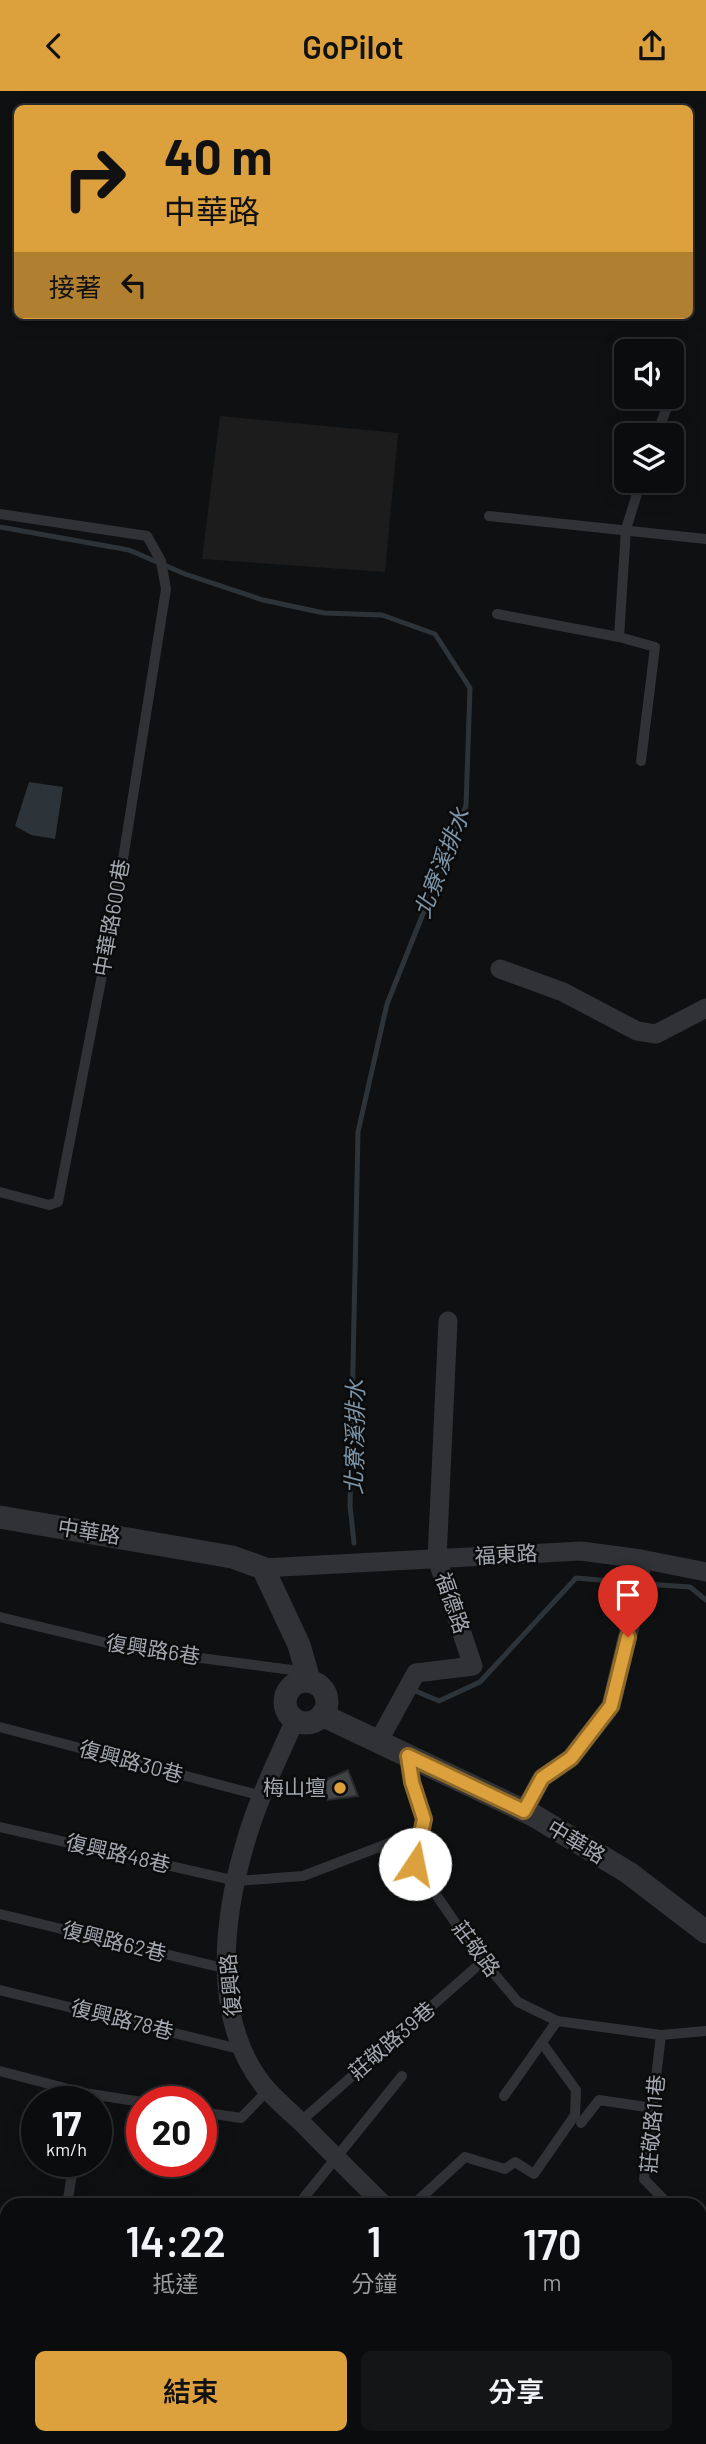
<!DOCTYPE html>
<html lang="zh-TW">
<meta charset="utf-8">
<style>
body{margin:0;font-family:Barlow,"Noto Sans TC",sans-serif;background:#141516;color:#f1f3f6;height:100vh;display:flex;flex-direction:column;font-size:26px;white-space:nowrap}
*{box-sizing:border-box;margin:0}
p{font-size:23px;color:#9a9b9d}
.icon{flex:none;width:38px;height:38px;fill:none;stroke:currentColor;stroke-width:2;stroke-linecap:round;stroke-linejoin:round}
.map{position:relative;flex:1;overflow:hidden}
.drawer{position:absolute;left:0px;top:2107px;width:707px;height:247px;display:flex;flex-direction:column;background:#0b0c0d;border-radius:21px 21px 0 0;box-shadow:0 4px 18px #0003,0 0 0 2px #2b2c2e}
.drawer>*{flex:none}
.top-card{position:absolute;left:14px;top:14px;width:679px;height:214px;border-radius:10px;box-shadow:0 4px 18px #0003,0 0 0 2px #2b2c2e;background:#dca13c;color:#111;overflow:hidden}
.buttons{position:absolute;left:614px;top:248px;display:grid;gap:14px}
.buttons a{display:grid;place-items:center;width:70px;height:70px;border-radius:10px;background:#0b0c0d;box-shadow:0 4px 18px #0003,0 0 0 2px #2b2c2e;font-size:35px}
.speed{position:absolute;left:21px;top:1995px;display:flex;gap:14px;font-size:35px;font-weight:700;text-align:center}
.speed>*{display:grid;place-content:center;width:91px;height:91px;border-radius:50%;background:#0b0c0d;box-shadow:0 4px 18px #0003,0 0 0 2px #2b2c2e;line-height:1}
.speed small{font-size:18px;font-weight:400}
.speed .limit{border:10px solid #d22;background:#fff;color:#111}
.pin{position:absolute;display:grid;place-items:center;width:60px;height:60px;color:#fff;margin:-72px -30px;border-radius:50% 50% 50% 0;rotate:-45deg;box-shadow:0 0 7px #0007}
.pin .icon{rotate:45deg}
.me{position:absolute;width:77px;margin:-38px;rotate:11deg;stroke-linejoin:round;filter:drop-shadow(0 0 5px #0008)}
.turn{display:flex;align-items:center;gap:24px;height:147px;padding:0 35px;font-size:32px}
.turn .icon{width:91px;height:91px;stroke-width:2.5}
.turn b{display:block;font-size:49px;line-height:60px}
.then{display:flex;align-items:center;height:66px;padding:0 35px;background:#0003;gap:14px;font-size:26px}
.eta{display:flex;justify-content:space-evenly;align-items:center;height:119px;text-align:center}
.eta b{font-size:42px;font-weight:600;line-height:49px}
.button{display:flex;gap:14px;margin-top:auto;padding:14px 35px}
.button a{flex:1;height:80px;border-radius:10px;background:#dca13c;color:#111;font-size:28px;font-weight:600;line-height:80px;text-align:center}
.button a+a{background:#141516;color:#f1f3f6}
header{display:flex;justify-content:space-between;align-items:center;height:91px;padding:0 35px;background:#dca13c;color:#111;font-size:32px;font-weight:600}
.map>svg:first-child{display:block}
.built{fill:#1c1c1d}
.water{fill:#2d3439}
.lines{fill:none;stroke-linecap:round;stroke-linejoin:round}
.stream{stroke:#2d3439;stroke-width:5}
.building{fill:#414346;stroke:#2a2a2c;stroke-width:2}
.service{stroke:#313235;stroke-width:10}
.minor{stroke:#313235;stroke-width:19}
.tertiary{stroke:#313235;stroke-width:23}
.route-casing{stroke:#8f6927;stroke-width:18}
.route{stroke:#dca13c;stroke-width:12}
.poi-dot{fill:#dca13c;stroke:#0b0b0c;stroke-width:2.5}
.labels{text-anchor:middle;stroke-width:5;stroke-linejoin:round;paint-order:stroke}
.street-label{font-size:21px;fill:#a2a7b0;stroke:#0b0b0c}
.poi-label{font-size:21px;fill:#a2a7b0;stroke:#0b0b0c;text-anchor:end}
.water-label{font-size:23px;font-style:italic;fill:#7c95a8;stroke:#0b0b0c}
</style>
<header><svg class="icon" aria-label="back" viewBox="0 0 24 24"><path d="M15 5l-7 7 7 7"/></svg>GoPilot<svg class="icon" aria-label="share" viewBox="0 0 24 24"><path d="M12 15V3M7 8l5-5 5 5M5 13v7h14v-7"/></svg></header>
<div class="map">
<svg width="706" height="2353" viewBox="0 0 706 2353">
<rect width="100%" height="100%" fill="#0f1011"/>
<polygon class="built" points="220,325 398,342 385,481 202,468"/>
<polygon class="water" points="29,691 63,696 55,748 31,744 15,735"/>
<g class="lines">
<g class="stream">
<polyline points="0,436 129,459 185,483 263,509 324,522 382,524 435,543 470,597 466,715 387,913 358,1041 350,1415 354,1452"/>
<polyline points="645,1493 690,1496 706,1509"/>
<polyline points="413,1599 439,1610 480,1591 576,1487 635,1492"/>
</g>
</g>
<polygon class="building" points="348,1679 358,1705 328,1709 323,1690"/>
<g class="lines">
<g class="service">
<polyline points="672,303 681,278"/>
<polyline points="656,345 671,306"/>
<polyline points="0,423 147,445 161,470 166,498 116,812 58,1111 49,1114 0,1101"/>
<polyline points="489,425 706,448"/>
<polyline points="497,523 619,546"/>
<polyline points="641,670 655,556 619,546 626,438 641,390"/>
<polyline points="0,1526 132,1558 307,1581"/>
<polyline points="0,1636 262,1705"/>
<polyline points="408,1667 412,1691 423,1728 415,1773 474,1859 518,1911 557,1930 661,1944 706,1940"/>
<polyline points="0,1736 237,1790 303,1785 421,1740"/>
<polyline points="0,1823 227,1878"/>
<polyline points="0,1899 243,1959"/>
<polyline points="661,1944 644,2088 669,2114"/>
<polyline points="0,1980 84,2002 142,2011"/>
<polyline points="504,2005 557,1930"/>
<polyline points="201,2021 241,2027 268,1999"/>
<polyline points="300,2031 483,1870"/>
<polyline points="581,2032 599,2009 653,2017"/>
<polyline points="67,2114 74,2070"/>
<polyline points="298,2114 402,1985"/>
<polyline points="413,2114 465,2066 505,2078 515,2071 534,2083 575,2024 576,1999 542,1952"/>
<polyline points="0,2131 7,2132"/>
<polyline points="700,2277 706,2277"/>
<polyline points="579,2353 581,2347"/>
<polyline points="689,2353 690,2347"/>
</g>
<g class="minor">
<polyline points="500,878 563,901 637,940 656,943 706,917"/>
<polyline points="263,1477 581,1460 641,1468 706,1481"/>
<path d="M295,1629C277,1670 257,1710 245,1753C223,1828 211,1927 263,1994C274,2007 288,2019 301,2031C328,2059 356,2086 384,2114"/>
<polyline points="378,1651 416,1582 473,1575 437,1468 448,1230"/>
<polyline points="524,1720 542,1687 571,1667 611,1615 632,1527 640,1516 641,1468"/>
<polyline points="0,2321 7,2322"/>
<polyline points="137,2347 170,2353"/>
<polyline points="459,2347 460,2353"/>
</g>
<g class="tertiary">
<polyline points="0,1426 232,1466 263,1477 299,1554 309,1589"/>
<circle cx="306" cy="1611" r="21"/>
<polyline points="322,1624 533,1724 629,1782 706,1841"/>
</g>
</g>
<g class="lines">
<g class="route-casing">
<polyline id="route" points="415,1773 424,1728 412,1691 408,1665 524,1720 542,1687 571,1667 611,1615 628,1546"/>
</g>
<use href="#route" class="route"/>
</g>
<circle class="poi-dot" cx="340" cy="1697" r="7"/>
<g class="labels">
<g class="street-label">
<text transform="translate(112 827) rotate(-80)" y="7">中華路600巷</text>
<text transform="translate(89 1441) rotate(9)" y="7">中華路</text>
<text transform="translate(506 1464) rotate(-3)" y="7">福東路</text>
<text transform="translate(452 1512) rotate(71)" y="7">福德路</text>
<text transform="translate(153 1559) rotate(9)" y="7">復興路6巷</text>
<text transform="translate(131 1671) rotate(15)" y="7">復興路30巷</text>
<text transform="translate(576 1751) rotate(31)" y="7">中華路</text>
<text transform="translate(118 1763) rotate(13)" y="7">復興路48巷</text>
<text transform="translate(114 1851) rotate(14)" y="7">復興路62巷</text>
<text transform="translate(476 1858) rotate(53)" y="7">莊敬路</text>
<text transform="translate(231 1894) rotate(-95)" y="7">復興路</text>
<text transform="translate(122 1929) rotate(14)" y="7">復興路78巷</text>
<text transform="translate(392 1950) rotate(-41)" y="7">莊敬路39巷</text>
<text transform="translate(653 2033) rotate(-85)" y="7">莊敬路11巷</text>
</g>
<g class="poi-label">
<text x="326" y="1704">梅山壇</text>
</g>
<g class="water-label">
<text transform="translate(442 772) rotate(-69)" y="8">北寮溪排水</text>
<text transform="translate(355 1346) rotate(-89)" y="8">北寮溪排水</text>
</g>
</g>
</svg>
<div class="buttons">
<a><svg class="icon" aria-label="sound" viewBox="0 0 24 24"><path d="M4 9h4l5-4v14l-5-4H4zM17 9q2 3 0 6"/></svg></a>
<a><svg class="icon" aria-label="layers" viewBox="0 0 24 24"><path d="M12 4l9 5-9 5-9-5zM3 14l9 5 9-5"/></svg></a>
</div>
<div class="speed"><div>17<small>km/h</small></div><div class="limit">20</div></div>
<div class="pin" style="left:628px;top:1546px;background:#d93025"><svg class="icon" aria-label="arrive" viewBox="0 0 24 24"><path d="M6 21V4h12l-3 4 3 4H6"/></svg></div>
<svg class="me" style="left:415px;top:1773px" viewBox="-20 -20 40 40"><circle r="19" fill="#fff"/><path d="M0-13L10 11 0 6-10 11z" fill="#dca13c"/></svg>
<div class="top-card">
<div class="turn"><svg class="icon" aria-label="right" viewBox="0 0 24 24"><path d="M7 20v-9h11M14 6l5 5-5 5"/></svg><div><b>40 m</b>中華路</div></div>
<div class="then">接著<svg class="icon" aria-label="left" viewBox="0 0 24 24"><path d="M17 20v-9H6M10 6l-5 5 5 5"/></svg></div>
</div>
<section class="drawer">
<div class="eta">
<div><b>14:22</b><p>抵達</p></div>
<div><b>1</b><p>分鐘</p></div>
<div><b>170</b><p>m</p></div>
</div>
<div class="button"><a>結束</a><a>分享</a></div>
</section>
</div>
